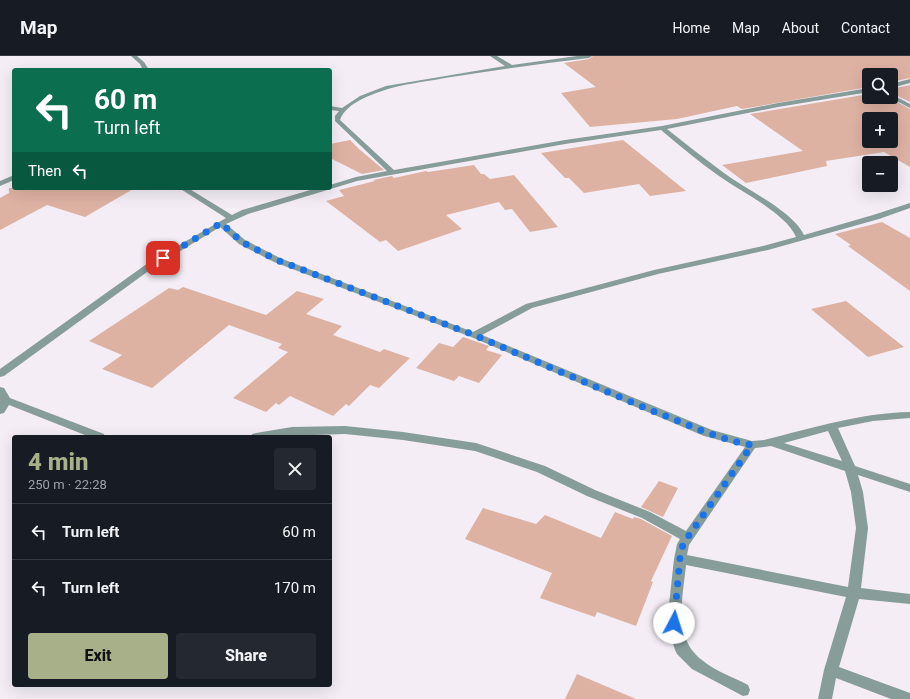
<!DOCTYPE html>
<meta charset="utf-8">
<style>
body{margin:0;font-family:Roboto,sans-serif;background:#242831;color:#f1f3f6;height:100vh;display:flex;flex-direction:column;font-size:15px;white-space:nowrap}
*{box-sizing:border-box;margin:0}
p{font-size:13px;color:#9ea1a6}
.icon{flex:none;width:22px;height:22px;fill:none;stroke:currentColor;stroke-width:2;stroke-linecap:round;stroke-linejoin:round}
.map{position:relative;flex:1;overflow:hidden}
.side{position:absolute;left:12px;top:379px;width:320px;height:252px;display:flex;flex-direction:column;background:#171b24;border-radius:4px;box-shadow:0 4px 16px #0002}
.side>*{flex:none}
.hud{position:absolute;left:12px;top:12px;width:320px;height:122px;border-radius:4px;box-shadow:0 4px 16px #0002;background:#0b6e4f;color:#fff;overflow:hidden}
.controls{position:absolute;left:862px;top:12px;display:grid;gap:8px}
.controls a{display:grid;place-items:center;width:36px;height:36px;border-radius:4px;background:#171b24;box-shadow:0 4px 16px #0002;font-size:20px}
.pin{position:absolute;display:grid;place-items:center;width:34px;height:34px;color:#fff;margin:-17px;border-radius:8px;box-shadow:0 2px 6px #0006}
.me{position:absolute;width:44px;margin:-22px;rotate:5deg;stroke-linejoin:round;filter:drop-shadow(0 0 3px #0008)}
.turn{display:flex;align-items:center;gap:14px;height:84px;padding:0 16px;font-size:18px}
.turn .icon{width:52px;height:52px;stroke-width:2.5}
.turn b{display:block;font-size:28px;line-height:34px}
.then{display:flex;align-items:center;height:38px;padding:0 16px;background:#0003;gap:8px;font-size:15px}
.round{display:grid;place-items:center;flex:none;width:42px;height:42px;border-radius:4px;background:#242831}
.overview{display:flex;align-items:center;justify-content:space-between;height:68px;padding:0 16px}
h1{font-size:24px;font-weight:800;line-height:30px;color:#a7b089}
.primary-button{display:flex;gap:8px;margin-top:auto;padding:8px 16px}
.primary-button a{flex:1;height:46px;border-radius:4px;background:#a7b089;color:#111;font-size:16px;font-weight:800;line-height:46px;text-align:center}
.primary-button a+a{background:#242831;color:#f1f3f6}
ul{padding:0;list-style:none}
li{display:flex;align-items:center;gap:12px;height:56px;padding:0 16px;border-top:1px solid #363941}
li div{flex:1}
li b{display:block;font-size:15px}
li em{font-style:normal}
header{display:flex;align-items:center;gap:24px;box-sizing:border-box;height:56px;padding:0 20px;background:#171b24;border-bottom:1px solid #363941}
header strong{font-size:19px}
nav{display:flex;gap:22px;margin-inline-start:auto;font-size:14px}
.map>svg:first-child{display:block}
.building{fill:#deb2a3;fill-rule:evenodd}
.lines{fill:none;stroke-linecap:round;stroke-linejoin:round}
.minor{fill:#879d99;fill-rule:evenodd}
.route{stroke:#1a73e8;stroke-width:7;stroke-dasharray:0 12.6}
</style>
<header>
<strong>Map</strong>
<nav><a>Home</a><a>Map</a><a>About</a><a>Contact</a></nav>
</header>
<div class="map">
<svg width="910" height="643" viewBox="0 0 910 643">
<rect width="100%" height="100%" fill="#f4edf6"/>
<g class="building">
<polygon points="593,0 910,0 910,22 891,26 891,19 869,19 869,31 742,53 737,50 677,63 590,71 561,37 596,31 564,7 589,3"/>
<polygon points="910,29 910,46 891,37 891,33"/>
<path d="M869,38V41H888L910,53V111L884,96L826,105L827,110L746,127L722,109L803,95L750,58ZM869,63H891V85H869Z"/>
<polygon points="350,84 359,93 384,114 362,118 330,102 330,88"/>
<polygon points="623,84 686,135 650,140 639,128 584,137 569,122 565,122 541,97"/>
<polygon points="474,109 481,118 484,118 490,123 514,119 558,171 530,176 512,153 505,154 499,146 446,159 462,173 398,195 386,184 380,186 326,145 344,140 339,134 375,125 373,124 392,120 394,122 426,115 428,116"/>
<polygon points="9,132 135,132 85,161 47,149 0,174 0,142 9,137"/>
<polygon points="882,166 910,182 910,235 848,190 851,189 835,178"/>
<polygon points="183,231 266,259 297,235 324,243 306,258 342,270 333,279 380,296 384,293 410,302 379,332 370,329 349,350 346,348 333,360 290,340 279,349 276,347 266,356 233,342 288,296 278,292 282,288 229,269 152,332 102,313 122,299 89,285 169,232 178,234"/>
<polygon points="846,245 904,291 868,301 811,253"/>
<polygon points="463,281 489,290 486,294 502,299 479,327 459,320 454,325 416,312 439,287 453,291"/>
<polygon points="659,425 678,432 663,461 641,451"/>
<polygon points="483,452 536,468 545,459 601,482 615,456 633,463 634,461 641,463 672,480 651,525 653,526 636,570 597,556 595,561 540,542 552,517 465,483"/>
<polygon points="577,618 636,643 565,643"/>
</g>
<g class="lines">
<g class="minor">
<polygon points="131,0 137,0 144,6 149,14 143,14 140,8"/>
<path d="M490,0H497L512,9L577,0H592L589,2C540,8 493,14 445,22C424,26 402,28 382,35C367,40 346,48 340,64L394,114L565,84L662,70L778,47L869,32V36L778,51L667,73C686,88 705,103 724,117C745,133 793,155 804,179L873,159L910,147V152L879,163L768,194L658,218L532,252L482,279L712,374L752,385L764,384C812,372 860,357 910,356V362L873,365L838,372L855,410L910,428V436L858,419L863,436L868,472L861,532L910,538V548L859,543L839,611L910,637V643H891L836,622L832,643H818L824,614L846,541L686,509C683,542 672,581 702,604C715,615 733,621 748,629L750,634L748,639L743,640L692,613L677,598L675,594L667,567L674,503L677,488L680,483L642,462L587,440L537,416L475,395L403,384L345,378L251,381L252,378L256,377L292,371L345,370L403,376L476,387L545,410L595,434L650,456L686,475L745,391L704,380L471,281L274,206L239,188L220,171L154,211L4,320L0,321V313L148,207L226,162L179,132H188L232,159L242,154L317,132H330V129L356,121L387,115L335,65V60L339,55L330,54V50L342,52L360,40L386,30L505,10ZM661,74C680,90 699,106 719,120C740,135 787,158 796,181L763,190L654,214L526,248L473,276L280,202L245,184L226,168L248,158L357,125L565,88ZM828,375L842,405L784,387ZM771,390L845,415L851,436L856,472L848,531L687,499L689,489L755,392Z"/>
<polygon points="910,23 910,27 891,32 891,28"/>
<polygon points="891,38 910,48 910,52 889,41 891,41"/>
<polygon points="14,119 14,124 0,130 0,125"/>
<polygon points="0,331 4,332 10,342 104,378 105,381 90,381 9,349 4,357 0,358"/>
</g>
</g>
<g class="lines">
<polyline class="route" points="163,202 221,167 242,186 277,204 474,279 643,351 708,377 732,385 752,389 683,488 680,502 674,567"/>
</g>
</svg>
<div class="controls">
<a><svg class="icon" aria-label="search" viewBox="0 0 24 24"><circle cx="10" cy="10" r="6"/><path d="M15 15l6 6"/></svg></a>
<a>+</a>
<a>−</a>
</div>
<div class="pin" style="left:163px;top:202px;background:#d93025"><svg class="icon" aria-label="arrive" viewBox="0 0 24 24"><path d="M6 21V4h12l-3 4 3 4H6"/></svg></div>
<svg class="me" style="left:674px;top:567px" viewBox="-20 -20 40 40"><circle r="19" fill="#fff"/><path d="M0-13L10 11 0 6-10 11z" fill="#1a73e8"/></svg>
<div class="hud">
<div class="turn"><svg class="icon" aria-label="left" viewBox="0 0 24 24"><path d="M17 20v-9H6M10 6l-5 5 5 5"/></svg><div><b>60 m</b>Turn left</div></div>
<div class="then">Then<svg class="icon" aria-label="left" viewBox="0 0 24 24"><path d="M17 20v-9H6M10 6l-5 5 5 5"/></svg></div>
</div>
<section class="side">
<div class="overview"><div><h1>4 min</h1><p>250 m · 22:28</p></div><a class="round"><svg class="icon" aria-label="close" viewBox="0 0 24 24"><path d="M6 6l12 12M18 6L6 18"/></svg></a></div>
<ul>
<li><svg class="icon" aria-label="left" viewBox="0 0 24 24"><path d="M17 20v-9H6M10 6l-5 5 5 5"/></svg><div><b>Turn left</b></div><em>60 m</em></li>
<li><svg class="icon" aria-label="left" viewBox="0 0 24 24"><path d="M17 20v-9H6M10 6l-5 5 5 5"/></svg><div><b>Turn left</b></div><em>170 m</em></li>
</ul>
<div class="primary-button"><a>Exit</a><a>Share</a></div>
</section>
</div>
